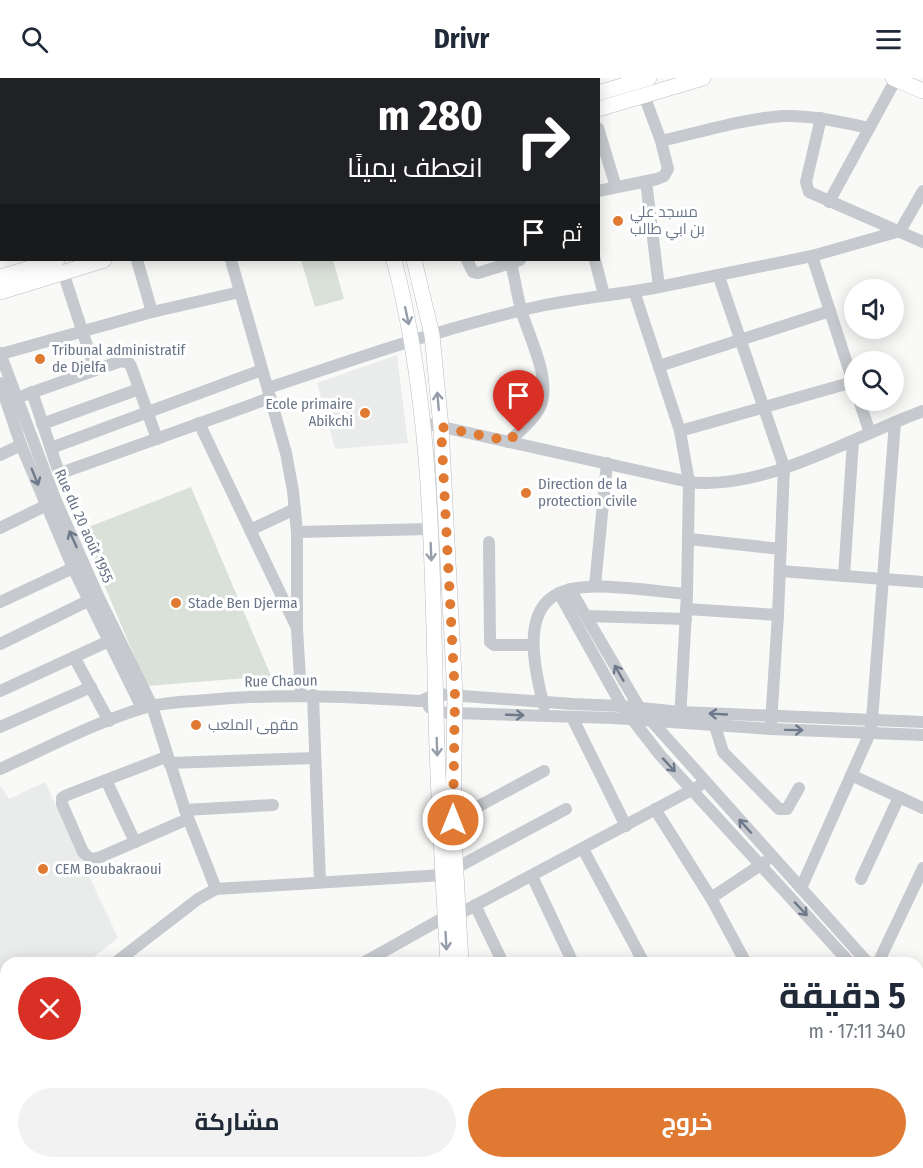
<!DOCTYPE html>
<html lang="ar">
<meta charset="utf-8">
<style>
body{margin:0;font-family:"Fira Sans Condensed",Cairo,sans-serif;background:#f2f2f3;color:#1f2937;direction:rtl;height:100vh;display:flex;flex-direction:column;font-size:22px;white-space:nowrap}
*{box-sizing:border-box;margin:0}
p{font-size:20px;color:#747a83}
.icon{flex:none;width:33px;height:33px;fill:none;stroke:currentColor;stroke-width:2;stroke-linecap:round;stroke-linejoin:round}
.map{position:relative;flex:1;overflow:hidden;direction:ltr}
.sheet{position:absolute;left:0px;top:879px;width:924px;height:212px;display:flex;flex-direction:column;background:#fff;border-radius:18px 18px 0 0;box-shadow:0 3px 15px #0003;direction:rtl}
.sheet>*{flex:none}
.top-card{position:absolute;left:0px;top:0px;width:600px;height:183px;box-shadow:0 3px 15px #0003;direction:rtl;background:#202124;color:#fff;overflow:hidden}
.fabs{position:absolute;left:844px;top:201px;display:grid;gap:12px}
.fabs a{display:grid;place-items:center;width:60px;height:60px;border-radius:50%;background:#fff;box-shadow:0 3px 15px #0003;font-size:30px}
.pin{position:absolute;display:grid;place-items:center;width:51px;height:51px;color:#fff;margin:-62px -26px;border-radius:50% 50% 50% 0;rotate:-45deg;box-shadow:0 0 6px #0007}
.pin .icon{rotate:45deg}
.me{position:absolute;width:66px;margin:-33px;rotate:0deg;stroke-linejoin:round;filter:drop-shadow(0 0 4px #0008)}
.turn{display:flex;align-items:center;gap:21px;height:126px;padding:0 18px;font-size:27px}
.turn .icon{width:78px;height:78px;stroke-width:2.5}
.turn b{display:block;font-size:42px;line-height:51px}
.then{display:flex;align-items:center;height:57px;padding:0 18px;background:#0003;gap:12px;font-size:22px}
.round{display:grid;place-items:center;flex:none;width:63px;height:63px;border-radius:32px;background:#f2f2f3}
.summary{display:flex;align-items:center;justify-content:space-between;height:102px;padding:0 18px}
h1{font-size:36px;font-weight:700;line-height:45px}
.button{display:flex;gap:12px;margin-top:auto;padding:12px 18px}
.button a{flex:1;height:69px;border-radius:36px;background:#e07931;color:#fff;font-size:24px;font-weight:700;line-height:69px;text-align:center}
.button a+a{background:#f2f2f3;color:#1f2937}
header{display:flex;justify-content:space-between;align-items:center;height:78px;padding:0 18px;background:#fff;font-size:27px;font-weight:700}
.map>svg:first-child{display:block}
.built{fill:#eaebeb}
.green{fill:#dae1d9}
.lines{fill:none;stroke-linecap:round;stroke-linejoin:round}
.major-casing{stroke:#b9bcc1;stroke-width:16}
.minor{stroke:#c6c9cd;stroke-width:12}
.major{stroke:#fff;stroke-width:15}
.oneway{stroke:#969eac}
.oneway2{stroke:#6e798b}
.route{stroke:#e07931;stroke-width:10;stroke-dasharray:0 18}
.poi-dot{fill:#e07931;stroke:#fff;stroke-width:2}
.labels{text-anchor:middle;stroke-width:6;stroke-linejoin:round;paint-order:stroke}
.poi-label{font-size:15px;fill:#697588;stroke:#fff;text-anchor:start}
.street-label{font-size:15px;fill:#697588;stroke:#fff}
</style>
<header><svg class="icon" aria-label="menu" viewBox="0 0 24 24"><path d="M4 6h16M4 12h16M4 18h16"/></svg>Drivr<svg class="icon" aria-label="search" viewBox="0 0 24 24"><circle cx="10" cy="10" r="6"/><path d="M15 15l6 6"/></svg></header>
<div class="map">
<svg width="923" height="1090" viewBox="0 0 923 1090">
<rect width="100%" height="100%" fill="#f9faf8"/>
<g class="built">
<polygon points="397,277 408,365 335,371 317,305"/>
<polygon points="45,704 118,860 86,885 6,885 6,946 0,950 0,707 9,721"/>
<polygon points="196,1084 354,1084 356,1090 193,1090"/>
</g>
<g class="green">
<polygon points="301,182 333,182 344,221 315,229"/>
<polygon points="191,409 271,598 147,608 81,452"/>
</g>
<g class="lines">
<g class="major-casing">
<g id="major">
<polyline points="341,0 341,2"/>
<polyline points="360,0 361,2"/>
<polyline points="893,0 923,13"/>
<polyline points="598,15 649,0"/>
<polyline points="598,31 703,0"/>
<path d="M394,182C433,332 432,482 436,636C438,719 443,802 448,885"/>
<polyline points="414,182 432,257 441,349 455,618 453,742 461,885"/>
<polyline points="0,199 57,182"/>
<polyline points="0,214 104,182"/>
<polyline points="455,1084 455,1090"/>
<polyline points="468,1084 468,1090"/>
</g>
</g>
<g class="minor">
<polyline points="180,0 180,2"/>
<polyline points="296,0 297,2"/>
<polyline points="821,40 806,104 809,114 923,164"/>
<polyline points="598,50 616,109"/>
<path d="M661,63C701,54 742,41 783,38C812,37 841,44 869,50"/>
<polyline points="646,103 659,209 812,178 900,153 923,113"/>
<polyline points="598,113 657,101 664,98 668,91 661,63 641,9"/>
<polyline points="829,124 896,1"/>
<polyline points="812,178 855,310"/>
<polyline points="137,182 152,234"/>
<polyline points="231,182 286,375 293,413 297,454 297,551 301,617"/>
<polyline points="467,182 473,194 478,195 520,182"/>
<polyline points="595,182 604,217"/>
<polyline points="63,194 95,292"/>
<polyline points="719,199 784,389 778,537 771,645"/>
<polyline points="634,213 680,353 689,404 687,516 680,642"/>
<polyline points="0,275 56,423 98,518 152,628 185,732 216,811"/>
<polyline points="1,276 152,234 240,214"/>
<polyline points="659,288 830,233"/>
<polyline points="0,305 21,367 73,490 142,630"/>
<path d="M268,310C359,280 451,247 545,227C583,220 621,216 659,209"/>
<polyline points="32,314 58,392 61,395 270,320"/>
<polyline points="25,317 121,283 129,285 131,288 157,361"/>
<polyline points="859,322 870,355"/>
<polyline points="199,345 296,548"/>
<path d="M424,345L689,404C765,413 852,359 923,333"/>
<polyline points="42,346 139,311"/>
<polyline points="680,353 853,304"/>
<path d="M508,364C519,354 533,343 540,329C552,303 530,261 522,235C517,218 515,201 511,185"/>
<polyline points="51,370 262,292"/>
<polyline points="0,377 21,367"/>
<polyline points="0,450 53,424"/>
<polyline points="250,452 295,431"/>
<polyline points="297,454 430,451"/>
<polyline points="689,461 781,471"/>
<polyline points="489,464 490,564 494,567 533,567"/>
<polyline points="780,493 923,504"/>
<polyline points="844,498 853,363"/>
<polyline points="595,507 607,385"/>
<polyline points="570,511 639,629 868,885"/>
<polyline points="559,515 622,628 660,677 850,885"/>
<polyline points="0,524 73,490"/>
<polyline points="686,531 778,537"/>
<polyline points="586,538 686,541"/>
<polyline points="0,566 96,519"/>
<polyline points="74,579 109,643"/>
<polyline points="0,613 109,563"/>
<polyline points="313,617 320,804"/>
<path d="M544,628C505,484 581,506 687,516"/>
<polyline points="429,629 436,634 454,635 613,640 771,651 923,657"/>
<polyline points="572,639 626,748"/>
<polyline points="715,648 723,674 779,731 787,731 799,710"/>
<polyline points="0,649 91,609"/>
<polyline points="166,679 67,717 62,720 62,726 83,774 90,781 98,780 188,741"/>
<polyline points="169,685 315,680"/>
<path d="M0,691C47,670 94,645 143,630C163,624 186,624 207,622C280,615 348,619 421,623L436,616L573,626L622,628L680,634L923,644"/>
<polyline points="851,697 923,730"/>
<polyline points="106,702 135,764"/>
<polyline points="655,731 711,820 746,885"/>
<polyline points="185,732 273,727"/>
<polyline points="453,742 544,693"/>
<polyline points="583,771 644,885"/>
<polyline points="532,798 573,885"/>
<polyline points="861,801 899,719"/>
<polyline points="801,810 870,655 872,642 895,344"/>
<polyline points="711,820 765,784"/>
<polyline points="475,827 503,885"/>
<polyline points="459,836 699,708"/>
<polyline points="115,885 198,821 216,811 443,797 566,731"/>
<polyline points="363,885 445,839"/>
<polyline points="878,885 923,790"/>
<polyline points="918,940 923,946"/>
<polyline points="918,964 923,970"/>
<polyline points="0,973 6,968"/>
<polyline points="0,1057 6,1055"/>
<polyline points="918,1078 923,1068"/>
<polyline points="45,1084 46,1090"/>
<polyline points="141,1084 143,1090"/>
<polyline points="362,1084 364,1090"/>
<polyline points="768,1084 779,1090"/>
<polyline points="846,1084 849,1090"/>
<polyline points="550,1090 550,1084"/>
<polyline points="722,1090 734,1084"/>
<polyline points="912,1090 914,1084"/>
</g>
<use href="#major" class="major"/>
</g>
<defs><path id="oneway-shaft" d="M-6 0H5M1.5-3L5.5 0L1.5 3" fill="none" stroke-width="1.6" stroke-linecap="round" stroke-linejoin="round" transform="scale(1.5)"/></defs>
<g class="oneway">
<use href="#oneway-shaft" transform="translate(407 238) rotate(78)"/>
<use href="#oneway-shaft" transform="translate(438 323) rotate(-95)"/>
<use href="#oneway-shaft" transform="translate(431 474) rotate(88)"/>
<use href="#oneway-shaft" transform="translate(437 669) rotate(88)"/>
<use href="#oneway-shaft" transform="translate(446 863) rotate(87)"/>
</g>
<g class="oneway2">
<use href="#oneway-shaft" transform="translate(35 399) rotate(68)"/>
<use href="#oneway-shaft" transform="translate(73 461) rotate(-114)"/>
<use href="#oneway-shaft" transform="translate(619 595) rotate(-120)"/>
<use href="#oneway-shaft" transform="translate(718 636) rotate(-177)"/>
<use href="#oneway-shaft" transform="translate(515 637) rotate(2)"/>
<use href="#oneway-shaft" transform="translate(794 652) rotate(1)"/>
<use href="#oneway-shaft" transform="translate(669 687) rotate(47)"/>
<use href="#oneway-shaft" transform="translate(745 748) rotate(-132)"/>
<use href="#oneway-shaft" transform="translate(801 831) rotate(47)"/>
</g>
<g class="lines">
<polyline class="route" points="453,742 455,618 441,349 508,363 519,354"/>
</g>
<g class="poi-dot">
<circle cx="618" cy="143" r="6"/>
<circle cx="40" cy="281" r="6"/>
<circle cx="365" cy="335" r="6"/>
<circle cx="526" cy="415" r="6"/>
<circle cx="176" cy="525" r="6"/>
<circle cx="196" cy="647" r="6"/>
<circle cx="43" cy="791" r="6"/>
</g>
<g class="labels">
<g class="poi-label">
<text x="630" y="139">مسجد علي<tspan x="630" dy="17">بن ابي طالب</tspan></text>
<text x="52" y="277">Tribunal administratif<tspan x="52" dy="17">de Djelfa</tspan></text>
<text x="353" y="331" text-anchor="end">Ecole primaire<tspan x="353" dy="17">Abikchi</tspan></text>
<text x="538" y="411">Direction de la<tspan x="538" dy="17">protection civile</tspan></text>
<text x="188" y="530">Stade Ben Djerma</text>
<text x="208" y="652">مقهى الملعب</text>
<text x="55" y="796">CEM Boubakraoui</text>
</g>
<g class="street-label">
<text transform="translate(84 448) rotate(66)" y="5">Rue du 20 août 1955</text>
<text transform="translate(281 603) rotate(-1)" y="5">Rue Chaoun</text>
</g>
</g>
</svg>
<div class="fabs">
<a><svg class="icon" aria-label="sound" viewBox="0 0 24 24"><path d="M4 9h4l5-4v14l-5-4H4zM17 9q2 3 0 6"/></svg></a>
<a><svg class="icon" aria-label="search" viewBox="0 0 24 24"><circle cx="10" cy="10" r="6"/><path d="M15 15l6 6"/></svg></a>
</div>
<div class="pin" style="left:519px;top:354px;background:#d93025"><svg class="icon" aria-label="arrive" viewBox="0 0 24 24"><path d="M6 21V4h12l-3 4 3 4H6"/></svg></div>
<svg class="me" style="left:453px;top:742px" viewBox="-20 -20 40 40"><circle r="17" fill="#e07931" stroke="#fff" stroke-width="3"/><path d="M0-11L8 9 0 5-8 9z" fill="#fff"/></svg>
<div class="top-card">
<div class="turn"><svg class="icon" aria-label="right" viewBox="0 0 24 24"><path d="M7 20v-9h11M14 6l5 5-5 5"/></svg><div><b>280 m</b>انعطف يمينًا</div></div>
<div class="then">ثم<svg class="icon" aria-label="arrive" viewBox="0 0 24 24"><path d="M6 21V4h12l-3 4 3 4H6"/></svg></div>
</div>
<section class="sheet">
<div class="summary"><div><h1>5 دقيقة</h1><p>340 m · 17:11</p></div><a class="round" style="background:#d93025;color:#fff"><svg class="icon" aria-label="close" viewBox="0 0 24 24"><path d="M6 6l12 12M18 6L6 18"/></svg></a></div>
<div class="button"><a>خروج</a><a>مشاركة</a></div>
</section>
</div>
